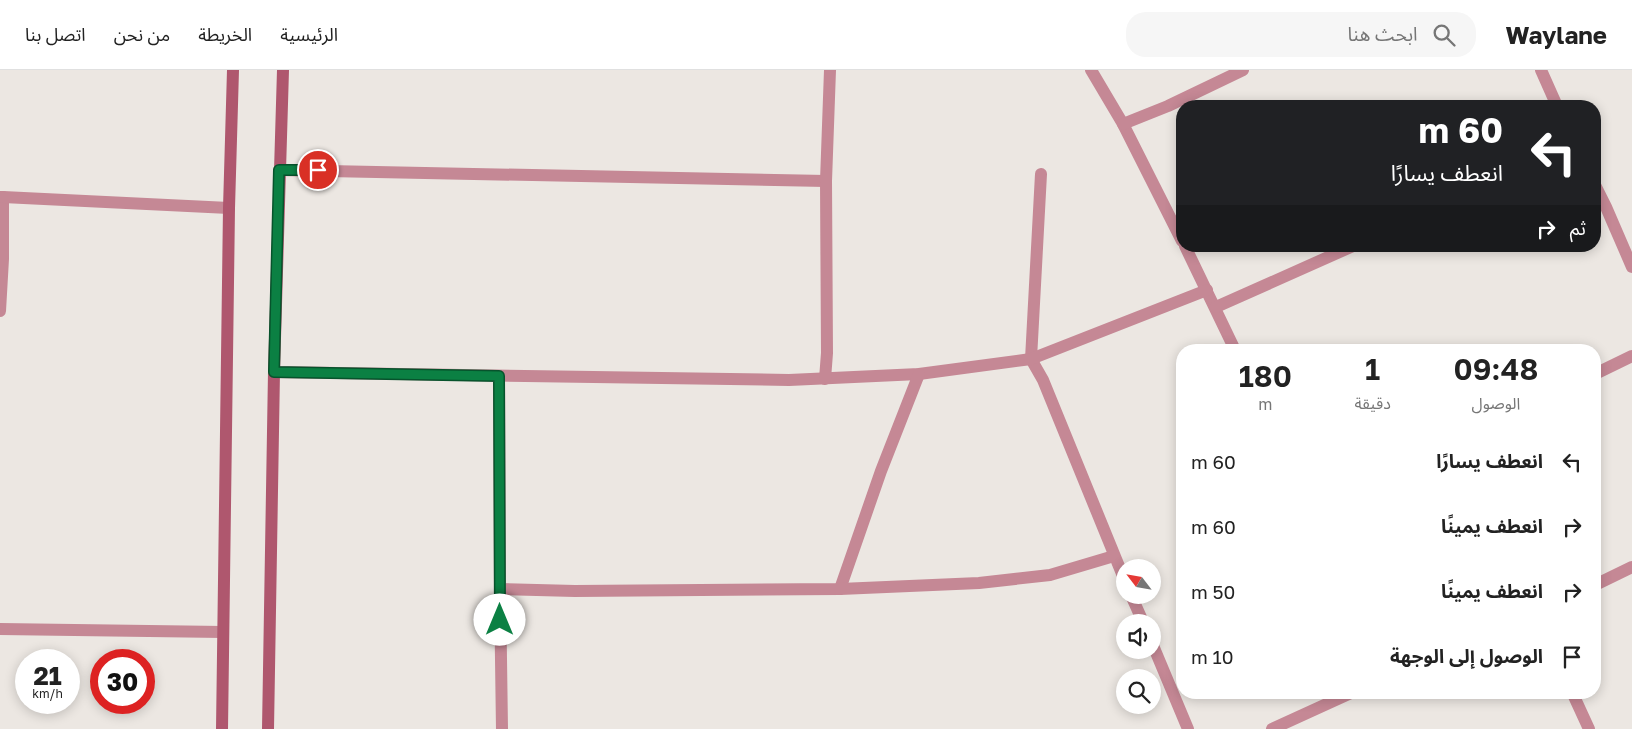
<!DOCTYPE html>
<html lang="ar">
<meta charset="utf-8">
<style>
body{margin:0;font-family:"Golos Text","Noto Sans Arabic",sans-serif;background:#f6f6f6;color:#222;direction:rtl;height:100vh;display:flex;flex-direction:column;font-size:19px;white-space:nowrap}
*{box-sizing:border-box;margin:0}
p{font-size:16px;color:#767676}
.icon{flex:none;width:28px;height:28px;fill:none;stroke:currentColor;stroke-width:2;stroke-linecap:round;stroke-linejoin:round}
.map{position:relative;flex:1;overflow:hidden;direction:ltr}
.details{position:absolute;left:1176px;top:274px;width:425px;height:355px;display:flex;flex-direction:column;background:#fff;border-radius:20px;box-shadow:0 2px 12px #0003;direction:rtl}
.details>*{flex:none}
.banner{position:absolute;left:1176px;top:30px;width:425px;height:152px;border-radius:20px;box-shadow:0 2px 12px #0003;direction:rtl;background:#202124;color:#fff;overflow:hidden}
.needle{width:32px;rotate:301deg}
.tools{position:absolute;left:1116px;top:489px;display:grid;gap:10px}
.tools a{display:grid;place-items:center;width:45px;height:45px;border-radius:50%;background:#fff;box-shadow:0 2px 12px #0003;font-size:25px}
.speed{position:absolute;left:15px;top:579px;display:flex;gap:10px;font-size:25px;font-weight:700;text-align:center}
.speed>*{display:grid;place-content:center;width:65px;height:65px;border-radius:50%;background:#fff;box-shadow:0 2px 12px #0003;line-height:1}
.speed small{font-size:12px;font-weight:400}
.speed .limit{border:8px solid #d22;background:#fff;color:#111}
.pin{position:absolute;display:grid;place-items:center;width:42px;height:42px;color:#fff;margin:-21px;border:2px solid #fff;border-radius:50%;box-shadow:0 1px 5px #0007}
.me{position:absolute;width:55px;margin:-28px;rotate:0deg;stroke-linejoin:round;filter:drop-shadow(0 0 4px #0008)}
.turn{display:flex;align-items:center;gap:18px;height:105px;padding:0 15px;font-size:22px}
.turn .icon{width:65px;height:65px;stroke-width:2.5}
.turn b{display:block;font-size:35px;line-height:42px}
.then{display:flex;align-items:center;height:48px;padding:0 15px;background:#0003;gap:10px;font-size:19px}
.eta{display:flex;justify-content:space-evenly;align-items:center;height:85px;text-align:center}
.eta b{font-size:30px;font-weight:600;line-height:35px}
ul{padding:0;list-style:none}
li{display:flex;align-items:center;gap:15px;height:65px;padding:0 15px}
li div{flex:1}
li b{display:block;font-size:19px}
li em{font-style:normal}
header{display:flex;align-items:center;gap:30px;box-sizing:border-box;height:70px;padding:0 25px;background:#fff;border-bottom:1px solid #e0e0e0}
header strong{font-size:24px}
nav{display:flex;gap:28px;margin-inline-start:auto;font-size:18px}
.search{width:350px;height:45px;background:#f6f6f6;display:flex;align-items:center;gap:12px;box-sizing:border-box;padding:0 18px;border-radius:20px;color:#767676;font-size:19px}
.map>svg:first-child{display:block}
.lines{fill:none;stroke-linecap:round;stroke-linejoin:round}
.lane{stroke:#c58895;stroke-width:12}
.street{stroke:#c58895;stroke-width:12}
.secondary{stroke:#af576e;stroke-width:12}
.route-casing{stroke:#07532c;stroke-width:12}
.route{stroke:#0b8043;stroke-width:9}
</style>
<header>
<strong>Waylane</strong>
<div class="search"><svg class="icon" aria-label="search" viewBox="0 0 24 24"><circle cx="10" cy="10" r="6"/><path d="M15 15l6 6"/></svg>ابحث هنا</div>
<nav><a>الرئيسية</a><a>الخريطة</a><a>من نحن</a><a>اتصل بنا</a></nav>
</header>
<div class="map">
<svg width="1632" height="659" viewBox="0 0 1632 659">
<rect width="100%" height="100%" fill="#ece7e2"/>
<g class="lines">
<polyline class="lane" points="1031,289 1041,104"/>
<g class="street">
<polyline points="1091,0 1123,54 1182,171"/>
<polyline points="1541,0 1557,36"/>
<polyline points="1123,54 1168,36 1243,0"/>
<polyline points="279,100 826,111"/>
<polyline points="1595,115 1606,137 1632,197"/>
<polyline points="0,127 3,127 3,189 0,241"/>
<polyline points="3,127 229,138"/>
<polyline points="1185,176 1235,280"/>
<polyline points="1216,237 1353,176"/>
<polyline points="1031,289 1043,310 1125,511"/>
<polyline points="274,302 789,310 919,304 1031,289 1207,220"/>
<polyline points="1595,304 1632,286"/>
<polyline points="499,306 500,519"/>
<polyline points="825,309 827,283 826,111 830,0"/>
<polyline points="1595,515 1632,497"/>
<polyline points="840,519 881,401 919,304"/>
<polyline points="1131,525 1143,552"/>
<polyline points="0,559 223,562"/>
<polyline points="1152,573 1188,659"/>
<polyline points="1572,622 1589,659"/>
<polyline points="502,659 500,519 575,521 840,519 979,513 1050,505 1114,486"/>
<polyline points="1272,659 1353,622"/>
</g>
<g class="secondary">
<polyline points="222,659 229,138 233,0"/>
<polyline points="268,659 274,302 283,0"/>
</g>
</g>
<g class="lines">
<g class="route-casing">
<polyline id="route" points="318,100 279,100 274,302 499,306 500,550"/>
</g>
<use href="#route" class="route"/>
</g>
</svg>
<div class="tools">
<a><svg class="needle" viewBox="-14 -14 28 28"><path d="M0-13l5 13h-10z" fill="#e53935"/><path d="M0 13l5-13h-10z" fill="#767676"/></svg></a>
<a><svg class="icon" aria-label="sound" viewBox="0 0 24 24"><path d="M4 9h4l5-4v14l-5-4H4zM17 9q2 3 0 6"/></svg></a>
<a><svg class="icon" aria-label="search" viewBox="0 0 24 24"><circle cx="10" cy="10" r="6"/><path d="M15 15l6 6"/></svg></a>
</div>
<div class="speed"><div>21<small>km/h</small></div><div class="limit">30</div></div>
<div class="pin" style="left:318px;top:100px;background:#d93025"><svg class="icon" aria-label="arrive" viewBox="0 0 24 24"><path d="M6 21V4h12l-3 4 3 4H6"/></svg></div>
<svg class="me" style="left:500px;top:550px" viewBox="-20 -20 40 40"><circle r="19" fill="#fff"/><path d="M0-13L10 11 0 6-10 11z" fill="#0b8043"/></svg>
<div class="banner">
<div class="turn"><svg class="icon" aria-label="left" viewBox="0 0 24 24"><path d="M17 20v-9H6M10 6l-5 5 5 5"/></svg><div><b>60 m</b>انعطف يسارًا</div></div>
<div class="then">ثم<svg class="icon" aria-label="right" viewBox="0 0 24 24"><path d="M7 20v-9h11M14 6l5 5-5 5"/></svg></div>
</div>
<section class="details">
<div class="eta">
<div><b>09:48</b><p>الوصول</p></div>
<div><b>1</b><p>دقيقة</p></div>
<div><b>180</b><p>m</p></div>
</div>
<ul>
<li><svg class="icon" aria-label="left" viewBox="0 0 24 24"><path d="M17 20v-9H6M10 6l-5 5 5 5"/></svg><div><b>انعطف يسارًا</b></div><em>60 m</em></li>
<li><svg class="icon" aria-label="right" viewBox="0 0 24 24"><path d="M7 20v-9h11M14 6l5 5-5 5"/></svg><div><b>انعطف يمينًا</b></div><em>60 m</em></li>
<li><svg class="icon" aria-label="right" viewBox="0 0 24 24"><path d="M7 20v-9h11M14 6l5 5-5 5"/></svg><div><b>انعطف يمينًا</b></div><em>50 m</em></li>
<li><svg class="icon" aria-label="arrive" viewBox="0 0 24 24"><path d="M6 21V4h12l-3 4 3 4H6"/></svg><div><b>الوصول إلى الوجهة</b></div><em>10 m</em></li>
</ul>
</section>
</div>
